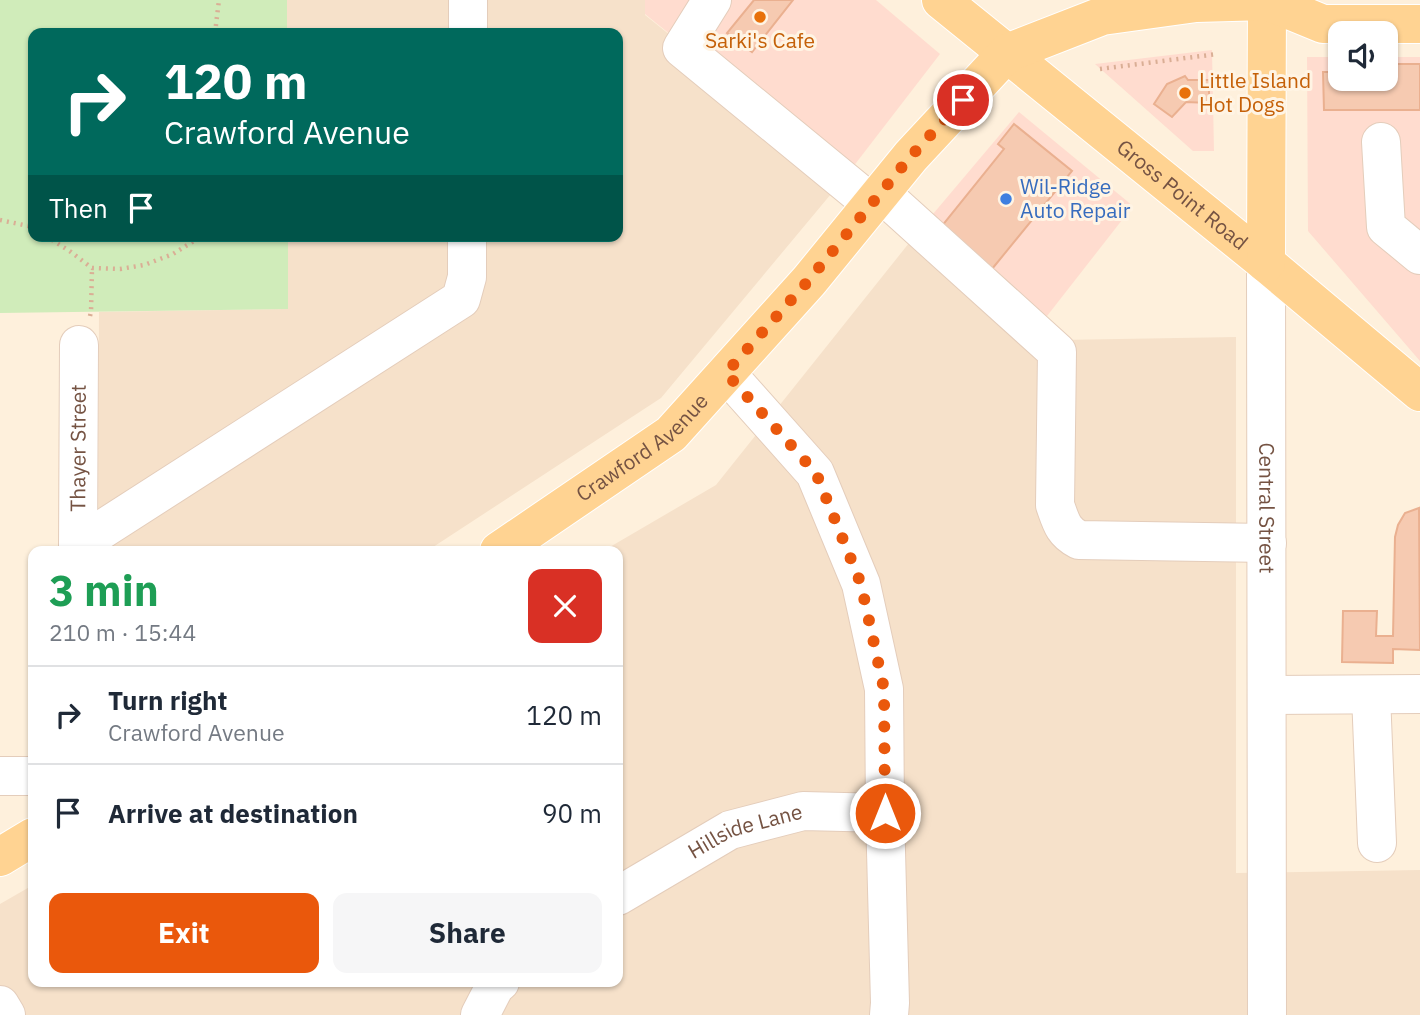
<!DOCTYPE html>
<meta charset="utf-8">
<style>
body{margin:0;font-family:"IBM Plex Sans",sans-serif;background:#f6f6f7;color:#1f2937;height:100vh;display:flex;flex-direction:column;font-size:26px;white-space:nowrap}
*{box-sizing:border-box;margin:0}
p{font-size:23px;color:#747a83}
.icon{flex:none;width:38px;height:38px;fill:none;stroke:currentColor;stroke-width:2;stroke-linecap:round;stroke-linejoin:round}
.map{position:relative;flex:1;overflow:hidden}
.drawer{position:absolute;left:28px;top:546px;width:595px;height:441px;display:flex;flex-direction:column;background:#fff;border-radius:14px;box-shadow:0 2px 5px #0004}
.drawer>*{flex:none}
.top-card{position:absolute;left:28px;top:28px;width:595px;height:214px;border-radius:14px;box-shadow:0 2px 5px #0004;background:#00695c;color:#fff;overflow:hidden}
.controls{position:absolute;left:1328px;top:21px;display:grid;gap:14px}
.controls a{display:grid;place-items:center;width:70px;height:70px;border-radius:14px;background:#fff;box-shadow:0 2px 5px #0004;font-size:35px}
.pin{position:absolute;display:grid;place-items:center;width:60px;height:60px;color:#fff;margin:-30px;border:4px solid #fff;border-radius:50%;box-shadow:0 2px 7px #0007}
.me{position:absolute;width:77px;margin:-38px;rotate:0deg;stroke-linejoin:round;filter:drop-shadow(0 0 5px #0008)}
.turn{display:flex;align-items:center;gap:24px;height:147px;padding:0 21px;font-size:32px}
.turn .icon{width:91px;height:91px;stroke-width:2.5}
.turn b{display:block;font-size:49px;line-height:60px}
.then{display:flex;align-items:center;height:66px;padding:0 21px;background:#0003;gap:14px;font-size:26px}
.round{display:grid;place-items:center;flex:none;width:74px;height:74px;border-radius:14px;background:#f6f6f7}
.head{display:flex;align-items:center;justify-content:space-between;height:119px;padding:0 21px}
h1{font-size:42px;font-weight:800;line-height:52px;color:#1e9e55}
.button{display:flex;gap:14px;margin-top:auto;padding:14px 21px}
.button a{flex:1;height:80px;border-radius:14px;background:#ea580c;color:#fff;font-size:28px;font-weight:800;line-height:80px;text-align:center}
.button a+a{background:#f6f6f7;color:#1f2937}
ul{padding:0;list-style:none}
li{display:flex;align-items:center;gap:21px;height:98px;padding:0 21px;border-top:2px solid #e0e1e3}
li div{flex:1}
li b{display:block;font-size:26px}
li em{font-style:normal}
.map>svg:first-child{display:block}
.residential{fill:#f6e1ca}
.commercial{fill:#ffdccf}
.green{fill:#d0ecba}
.building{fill:#f6cab1;stroke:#eab090;stroke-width:2}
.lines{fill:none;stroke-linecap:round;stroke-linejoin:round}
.minor-casing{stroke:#e4cdbb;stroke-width:40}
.major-casing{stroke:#fff;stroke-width:40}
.path{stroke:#daae95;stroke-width:4.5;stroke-dasharray:2 5;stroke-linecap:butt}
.minor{stroke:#fff;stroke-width:38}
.major{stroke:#ffd392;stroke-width:38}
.route{stroke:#ea580c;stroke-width:12;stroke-dasharray:0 21.6}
.food-dot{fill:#e8710a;stroke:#fff4e4;stroke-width:2.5}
.shop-dot{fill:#3f7fe0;stroke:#fff4e4;stroke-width:2.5}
.labels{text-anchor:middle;stroke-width:6;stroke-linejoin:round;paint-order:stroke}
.food-label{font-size:21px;fill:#c56008;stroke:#fff4e4}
.shop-label{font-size:21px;fill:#366cbe;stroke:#fff4e4;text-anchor:start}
.street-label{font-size:21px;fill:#755343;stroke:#fff4e4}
</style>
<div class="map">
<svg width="1420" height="1015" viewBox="0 0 1420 1015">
<rect width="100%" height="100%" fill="#fef0dc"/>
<g class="residential">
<polygon points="287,0 645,0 645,15 846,176 661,398 427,551 98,551 99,312 288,309 288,236 618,236 618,33 287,33"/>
<polygon points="917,233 1060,340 1236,337 1236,873 1420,870 1420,1015 0,1015 0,904 33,885 33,982 618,982 618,551 603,551 716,485"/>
</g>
<g class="commercial">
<polygon points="645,0 876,0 940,54 846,176 645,14"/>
<polygon points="1212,50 1214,151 1193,151 1095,64"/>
<polygon points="1307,57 1340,57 1340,79 1386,79 1386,57 1420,57 1420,361 1308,231"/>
<polygon points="1019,112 1133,206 1040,325 917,233"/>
</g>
<polygon class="green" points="0,0 287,0 287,33 33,33 33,236 288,236 288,309 0,313"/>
<g class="building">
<polygon points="754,0 793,0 752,52 727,33"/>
<polygon points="1335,64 1340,64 1340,79 1386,79 1386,64 1420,64 1420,110 1324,110 1323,72 1334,72"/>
<polygon points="1185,76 1188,80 1209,80 1209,103 1186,102 1172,117 1154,104 1167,84"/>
<polygon points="1014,124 1072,171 992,269 941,227 1004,149 998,144"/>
<polygon points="1419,508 1420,650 1393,649 1393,663 1342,662 1343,611 1377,611 1376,636 1393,636 1395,537 1398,525 1405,513"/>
</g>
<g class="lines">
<g class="minor-casing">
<g id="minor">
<polyline points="712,0 682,48 872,204"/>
<polyline points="468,33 468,0"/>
<polyline points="1381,142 1386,227 1420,255"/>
<path d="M881,193L1057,352L1055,505C1061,522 1063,532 1079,540L1267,543"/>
<path id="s1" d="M1266,263L1267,1015"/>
<polyline points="726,373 815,473 861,584 884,689 885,813 890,1003 889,1015"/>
<polyline points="78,545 461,299 467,277 467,236"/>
<path id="s2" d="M78,551L79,345"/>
<polyline points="1267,695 1420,694"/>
<polyline points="1371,695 1377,843"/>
<polyline points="0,776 33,776"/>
<path id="s3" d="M618,896L730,830L803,811L885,813"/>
<polyline points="0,1005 6,1015"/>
<polyline points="480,1015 495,986 500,982"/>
</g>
</g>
<g class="major-casing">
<g id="major">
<path id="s4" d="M941,0L1266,263L1420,392"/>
<polyline points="1266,263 1267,0"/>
<path id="s5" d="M499,551L671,434L809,281L911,156L1007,53L1102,16L1196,3L1267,1L1323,24H1420"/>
<polyline points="0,857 33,837"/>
</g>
</g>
<g class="path">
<polyline points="215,33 219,0"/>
<polyline points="1100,69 1217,54"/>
<polyline points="0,220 33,227"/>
<polyline points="46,236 71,252 92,268 120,269 144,265 173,254 202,236"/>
<polyline points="90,316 91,312 92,268"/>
</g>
<use href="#minor" class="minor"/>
<use href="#major" class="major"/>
</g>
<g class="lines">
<polyline class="route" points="885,813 884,689 861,584 816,473 726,373 808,281 911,156 963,100"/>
</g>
<g class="food-dot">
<circle cx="760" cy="17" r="7"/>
<circle cx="1185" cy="93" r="7"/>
</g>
<circle class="shop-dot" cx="1006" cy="199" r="7"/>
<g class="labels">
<g class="food-label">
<text x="760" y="48">Sarki's Cafe</text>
<text x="1199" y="88" text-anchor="start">Little Island<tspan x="1199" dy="24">Hot Dogs</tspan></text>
</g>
<g class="shop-label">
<text x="1020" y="194">Wil-Ridge<tspan x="1020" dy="24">Auto Repair</tspan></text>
</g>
<g class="street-label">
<text dy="7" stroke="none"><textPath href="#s4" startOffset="310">Gross Point Road</textPath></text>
<text dy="7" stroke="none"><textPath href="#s5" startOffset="177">Crawford Avenue</textPath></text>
<text dy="7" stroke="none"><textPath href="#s2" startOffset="103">Thayer Street</textPath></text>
<text dy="7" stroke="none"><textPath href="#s1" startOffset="245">Central Street</textPath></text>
<text dy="7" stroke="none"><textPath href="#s3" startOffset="144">Hillside Lane</textPath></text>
</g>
</g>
</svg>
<div class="controls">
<a><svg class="icon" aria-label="sound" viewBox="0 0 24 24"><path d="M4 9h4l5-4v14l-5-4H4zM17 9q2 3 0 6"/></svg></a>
</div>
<div class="pin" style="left:963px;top:100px;background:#d93025"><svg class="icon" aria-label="arrive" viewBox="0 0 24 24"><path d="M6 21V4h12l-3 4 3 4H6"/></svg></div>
<svg class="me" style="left:885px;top:813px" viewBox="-20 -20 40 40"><circle r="17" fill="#ea580c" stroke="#fff" stroke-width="3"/><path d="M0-11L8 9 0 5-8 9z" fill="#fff"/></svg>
<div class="top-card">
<div class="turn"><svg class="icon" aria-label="right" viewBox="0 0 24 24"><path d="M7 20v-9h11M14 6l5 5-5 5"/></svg><div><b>120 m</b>Crawford Avenue</div></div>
<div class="then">Then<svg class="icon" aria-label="arrive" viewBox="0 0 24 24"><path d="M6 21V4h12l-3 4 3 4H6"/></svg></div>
</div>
<section class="drawer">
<div class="head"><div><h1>3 min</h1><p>210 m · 15:44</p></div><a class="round" style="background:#d93025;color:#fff"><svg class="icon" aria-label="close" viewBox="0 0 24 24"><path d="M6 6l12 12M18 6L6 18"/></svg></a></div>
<ul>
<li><svg class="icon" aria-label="right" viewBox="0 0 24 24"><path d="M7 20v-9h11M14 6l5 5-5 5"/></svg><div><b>Turn right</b><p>Crawford Avenue</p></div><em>120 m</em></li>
<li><svg class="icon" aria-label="arrive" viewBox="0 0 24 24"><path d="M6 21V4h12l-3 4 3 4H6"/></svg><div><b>Arrive at destination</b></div><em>90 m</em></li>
</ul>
<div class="button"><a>Exit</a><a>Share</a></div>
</section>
</div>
